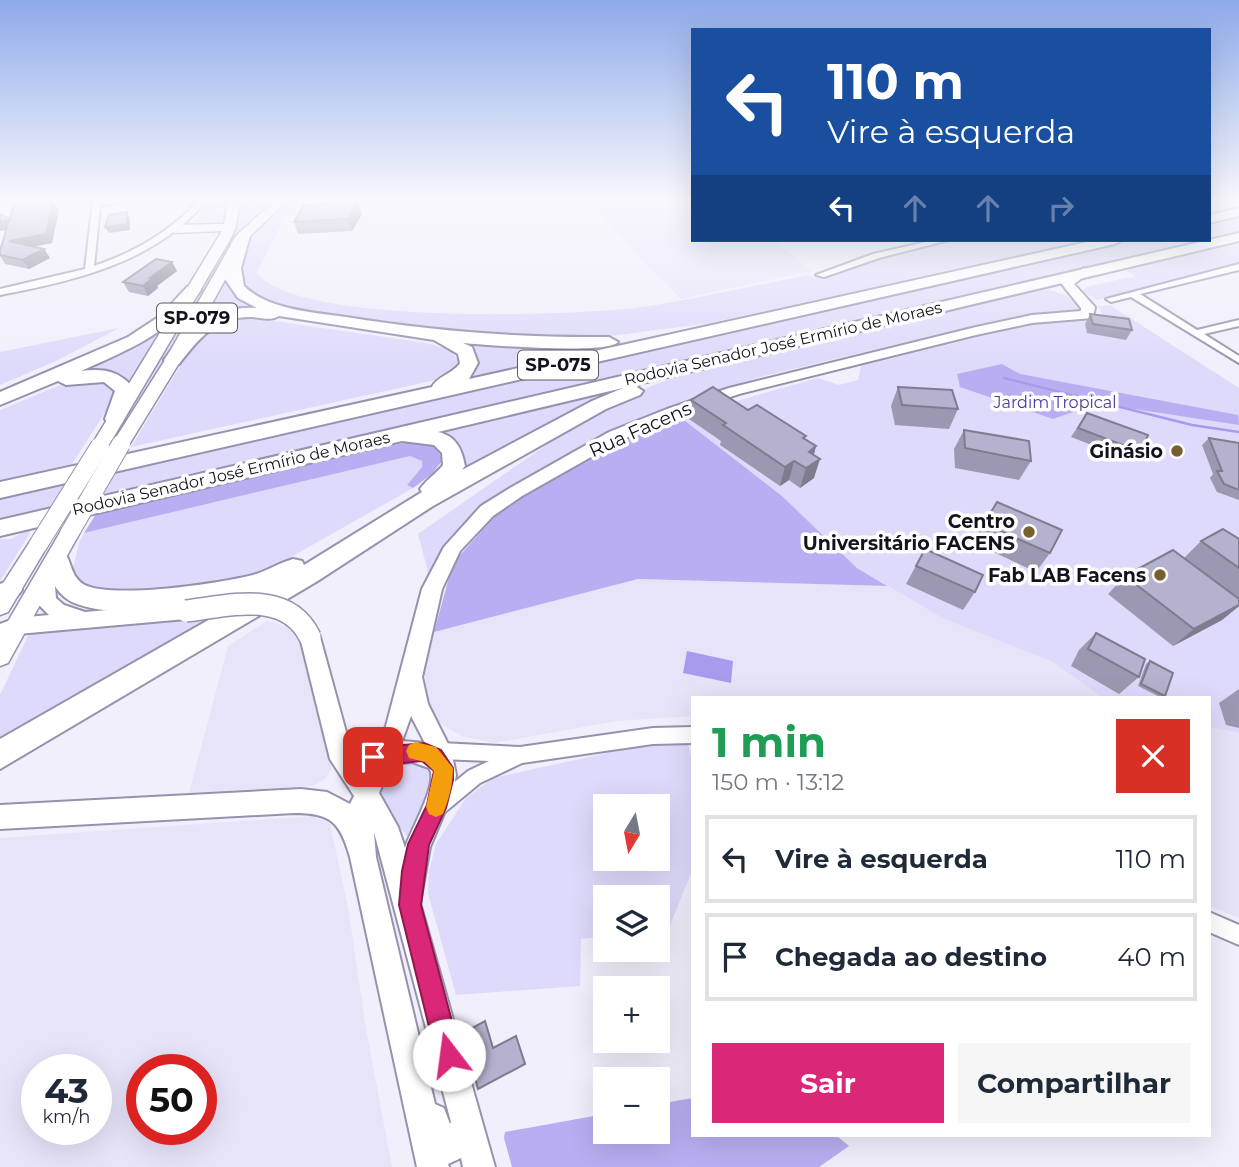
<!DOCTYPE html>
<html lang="pt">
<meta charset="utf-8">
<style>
body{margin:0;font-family:Montserrat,sans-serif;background:#f6f6f7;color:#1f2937;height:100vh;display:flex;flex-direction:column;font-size:26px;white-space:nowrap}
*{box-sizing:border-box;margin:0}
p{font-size:23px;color:#747a83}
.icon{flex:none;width:38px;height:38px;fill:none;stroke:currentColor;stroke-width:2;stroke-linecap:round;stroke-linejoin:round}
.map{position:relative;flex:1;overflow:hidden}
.sheet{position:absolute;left:691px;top:696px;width:520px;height:441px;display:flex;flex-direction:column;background:#fff;border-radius:0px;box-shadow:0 7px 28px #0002}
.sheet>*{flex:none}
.guide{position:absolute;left:691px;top:28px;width:520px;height:214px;border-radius:0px;box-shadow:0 7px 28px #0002;background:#1a4fa0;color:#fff;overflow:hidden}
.needle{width:46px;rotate:190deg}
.buttons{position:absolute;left:593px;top:794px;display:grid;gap:14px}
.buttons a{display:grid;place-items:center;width:77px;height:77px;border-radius:0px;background:#fff;box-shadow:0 7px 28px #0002;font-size:35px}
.speed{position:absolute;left:21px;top:1054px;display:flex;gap:14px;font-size:35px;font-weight:700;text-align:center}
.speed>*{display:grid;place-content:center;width:91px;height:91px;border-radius:50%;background:#fff;box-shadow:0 7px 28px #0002;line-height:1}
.speed small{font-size:18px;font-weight:400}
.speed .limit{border:10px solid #d22;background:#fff;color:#111}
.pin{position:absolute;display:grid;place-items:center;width:60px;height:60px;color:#fff;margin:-30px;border-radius:14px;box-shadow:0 4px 10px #0006}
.me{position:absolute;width:77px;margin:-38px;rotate:345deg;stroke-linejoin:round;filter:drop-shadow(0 0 5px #0008)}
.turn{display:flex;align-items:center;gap:24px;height:147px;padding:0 21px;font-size:32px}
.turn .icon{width:91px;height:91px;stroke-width:2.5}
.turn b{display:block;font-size:49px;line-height:60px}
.lanes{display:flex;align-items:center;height:66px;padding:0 21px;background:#0003;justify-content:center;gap:35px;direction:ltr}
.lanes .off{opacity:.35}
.round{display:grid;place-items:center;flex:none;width:74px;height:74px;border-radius:0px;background:#f6f6f7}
.head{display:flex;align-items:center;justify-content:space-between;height:119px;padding:0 21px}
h1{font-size:42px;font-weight:700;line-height:52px;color:#1e9e55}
.action{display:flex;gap:14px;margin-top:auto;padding:14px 21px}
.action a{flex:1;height:80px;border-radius:0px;background:#db2777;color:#fff;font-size:28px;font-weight:700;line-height:80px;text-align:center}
.action a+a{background:#f6f6f7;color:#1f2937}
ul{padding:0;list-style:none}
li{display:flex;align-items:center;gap:21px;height:88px;margin:0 14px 10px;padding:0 7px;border:4px solid #e0e1e3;border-radius:0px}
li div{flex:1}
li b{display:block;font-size:26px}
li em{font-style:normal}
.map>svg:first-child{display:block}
.built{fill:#e7e4fa;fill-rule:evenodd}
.green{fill:#dedafb;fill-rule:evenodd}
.forest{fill:#b9aef2}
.water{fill:#a89aed}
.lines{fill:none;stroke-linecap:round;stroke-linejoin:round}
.stream{stroke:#a89aed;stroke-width:2.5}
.minor-casing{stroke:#9692ad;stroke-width:4}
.secondary-casing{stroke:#9692ad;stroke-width:4}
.primary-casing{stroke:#9692ad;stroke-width:3}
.motorway-casing{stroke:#9692ad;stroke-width:4}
.minor{fill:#fff;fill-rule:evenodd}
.secondary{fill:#fff;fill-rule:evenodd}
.primary{fill:#fff;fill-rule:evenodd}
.motorway{fill:#fff;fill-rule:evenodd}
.secondary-bridge-casing{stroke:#9692ad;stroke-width:24;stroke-linecap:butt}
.primary-bridge-casing{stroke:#9692ad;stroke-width:20;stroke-linecap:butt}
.secondary-bridge{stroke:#fff;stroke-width:21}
.primary-bridge{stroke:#fff;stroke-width:18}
.wall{fill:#9c98b1}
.shaded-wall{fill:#7f7c90}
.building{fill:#b5b1ce;stroke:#7f7c90;stroke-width:2}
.route{fill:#db2777;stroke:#8e194d;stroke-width:2}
.slow{fill:#f59e0b}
.poi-dot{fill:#785f30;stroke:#fefefe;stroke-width:2.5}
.labels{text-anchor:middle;stroke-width:7;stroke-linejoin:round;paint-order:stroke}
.far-street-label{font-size:16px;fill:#14131d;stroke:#fefefe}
.far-park-label{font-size:16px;fill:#513898;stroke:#fefefe}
.shield{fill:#fefefe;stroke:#5a5a60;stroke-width:2}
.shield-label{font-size:18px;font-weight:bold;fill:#14131d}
.street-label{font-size:19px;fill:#14131d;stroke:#fefefe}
.poi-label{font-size:19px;font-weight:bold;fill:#14131d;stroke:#fefefe;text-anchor:end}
</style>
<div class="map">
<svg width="1239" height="1167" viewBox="0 0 1239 1167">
<rect width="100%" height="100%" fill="#f0effb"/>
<g class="built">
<polygon points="584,200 693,200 693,240 773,240 812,271 681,299"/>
<polygon points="638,579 887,586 944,619 1051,661 1103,698 693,698 693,716 617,721 494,743 461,736 440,723 426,702 425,671 434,632"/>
<polygon points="267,621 296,629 303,642 333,761 330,771 325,779 313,786 189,793 228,646"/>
<polygon points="1209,727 1239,733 1239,918 1209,906"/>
<path d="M314,816L330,824L348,907L366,1029L392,1167H0V838ZM96,1069V1129H37V1069ZM142,1069H201V1129H142Z"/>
</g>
<g class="green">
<polygon points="212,200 230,200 227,220 221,223 194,222"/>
<polygon points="241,200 276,200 237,237 123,435 110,438 233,234 239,222"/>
<path d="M292,200H307L285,217L257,272C291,326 579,316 642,307C698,299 753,285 809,275L815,279L878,257L952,240H1088L710,323L596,338L540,339L452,332L287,308C267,302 252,298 239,281C242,249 243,238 269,217C277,211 284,203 292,200Z"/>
<polygon points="1239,216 1239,231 1209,238 1209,223"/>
<polygon points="1134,240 1202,240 0,522 0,497"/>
<polygon points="1239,241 1239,264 1097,300 1082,291 1086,287 1135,276 1124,269"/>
<polygon points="226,274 263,311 199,325"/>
<path d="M1035,289C1052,288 1068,295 1081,305L1082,310L1076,313L1035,314L993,321L760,377L680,403L596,440L539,470L482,510L429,576L418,534L598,409L654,385L692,371Z"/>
<polygon points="1110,305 1239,388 1239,733 1209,727 1209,698 1103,698 1051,661 944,619 857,568 782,496 680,417 818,378 839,385 858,380 861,366 1023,326 1100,318 1102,314 1098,306"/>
<polygon points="247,317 426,343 451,350 458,361 452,372 440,379 131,447 200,333 218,320"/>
<polygon points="119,328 56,361 0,385 0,352"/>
<path d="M164,332L131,383C104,362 67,377 38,386Z"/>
<polygon points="450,339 601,344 630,342 459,379 469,372"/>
<polygon points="70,381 110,384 115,393 113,400 72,464 0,480 0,410"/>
<polygon points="625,387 453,477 436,431"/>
<polygon points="410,455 422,461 422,467 407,485 413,488 261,574 206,584 96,591 80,580 73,569 79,543 84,533"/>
<polygon points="28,530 30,533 0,581 0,539 11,539"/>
<polygon points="221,617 0,746 0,695 28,636 33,633"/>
<path d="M688,743L693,766V868L668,930L658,931V898H606L605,936L581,939L580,986L456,995L428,893L429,871L436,844L466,798L493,778L639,746ZM606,807H658V859H606Z"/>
<polygon points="407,762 423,762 432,775 429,798 408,838 394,818 379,787 383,779"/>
</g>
<g class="forest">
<polygon points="1002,364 1020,374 1238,415 1239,425 1108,405 1090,406 1053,419 960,387 957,374"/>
<polygon points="680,417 782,496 857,568 887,586 638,579 434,632 453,563 494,517 524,496 626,436"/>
<path d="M414,441C428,444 439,445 442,461L432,474L413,488L407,485L422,467V461L410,456L84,533L98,511L262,472Z"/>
<polygon points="693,1098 693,1136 837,1136 849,1146 819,1167 512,1167 504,1138 505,1132 605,1114 606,1132 658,1132 658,1104"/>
</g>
<polygon class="water" points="687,651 733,661 731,683 683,673"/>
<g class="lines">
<polyline class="stream" points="1004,378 1192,425 1239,432"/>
<g class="minor-casing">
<g id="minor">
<path d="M93,200H127L100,206L94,266C135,252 170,232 199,200H207C156,262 75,281 0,295V289L85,269Z"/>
<polygon points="935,240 949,240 879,258 824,277 816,275 873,254"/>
<polygon points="1239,264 1239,270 1140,294 1197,330 1239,320 1239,326 1204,334 1239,356 1239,363 1131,297 1111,302 1106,299"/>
<polygon points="693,727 693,743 653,744 522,763 480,783 445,812 439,815 433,812 430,806 433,800 468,771 489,761 441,759 435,757 433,751 435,745 441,743 520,747 653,728"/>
<polygon points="1209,912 1239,925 1239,945 1209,932"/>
</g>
</g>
<g class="secondary-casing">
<g id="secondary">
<path d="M1084,268L1090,272L1074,284L1095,307L1093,318L1032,323L976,335L739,394L677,415L621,440L522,496L493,516L460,551L442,589L422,677L428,704L451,750L456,775L453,792L430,847L420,903L495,1167H463L461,1158L448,1164L449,1167H417L350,857C340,822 331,813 294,813L0,829V805L301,789L327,792L350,804L354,796L330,759L300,637L303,631L310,628L317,631L320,637L352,754L365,772L368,765L363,757L367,749L377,746L386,726L422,589L444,547L481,506L510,488L609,432L667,409L729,388L976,327L1032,315L1081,311V308L1061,283ZM411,716L425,743L402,741ZM412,762L429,768C440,781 410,831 405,848L398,827L379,793L392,764ZM374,832L451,1122L450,1124L444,1108L435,1104L376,857Z"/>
<polygon points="51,565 58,567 60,572 55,586 56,598 64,605 85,612 186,603 193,605 196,611 193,617 186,619 18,634 0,641 0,624 16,618 49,615 36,602 35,586 44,567"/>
</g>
</g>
<g class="primary-casing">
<g id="primary">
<polygon points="228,200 240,200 236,227 230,240 106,450 94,450 91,446 222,231 175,233 169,229 175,225 224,224"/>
<polygon points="276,200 288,200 248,238 181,360 127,448 115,448 112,444 165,360 228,250 239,233"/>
<polygon points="69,527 76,529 79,534 8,663 0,666 0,635 62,529"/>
<polygon points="38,537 45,540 48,545 8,612 0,615 0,588 31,540"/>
</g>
</g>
<g class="motorway-casing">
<g id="motorway">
<polygon points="1239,208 1239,216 1209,223 1209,215"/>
<path d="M243,232L250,236L241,268L244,286C269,310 313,312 346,317C433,331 520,338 609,337L618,342C606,355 486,345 463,343L472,347L478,363L469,379L1096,240H1122L1115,244L0,498V482L432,387C437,376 453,374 460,363L458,354L434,340L279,316C271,321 262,318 252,317C217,316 199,338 179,364H167L164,360C188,326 214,306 257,308L238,298L225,279C225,265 228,236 243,232Z"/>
<path d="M1239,233V241L634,385L643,391L640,395L606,409L433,506L316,582L0,769V739L254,594C207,607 118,622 72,602C62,597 55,588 51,578C46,569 44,561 49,553L57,550L65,553C72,564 71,576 83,584C109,600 223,583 253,575C267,571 279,563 293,559L302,561L304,565L422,492L420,489C426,480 436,474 443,465L442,453L434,445L402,441L0,536V520ZM623,388L592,401L462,470L465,466C462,449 456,436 438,432Z"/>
<path d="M193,285L201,290C169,334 130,349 81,371C104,368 122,371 135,391L122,423H108L105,419L115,391L104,382L66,385L58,381L0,405V392L128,337L160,316L187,287Z"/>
<polygon points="10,580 19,583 22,590 9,606 0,609 0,584"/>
</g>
</g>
<use href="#minor" class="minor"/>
<use href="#secondary" class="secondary"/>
<use href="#primary" class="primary"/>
<use href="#motorway" class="motorway"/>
<g class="secondary-bridge-casing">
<path id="secondary-bridge" d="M186,611C229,606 287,589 310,637"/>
</g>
<g class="primary-bridge-casing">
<g id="primary-bridge">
<polyline points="69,534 121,444"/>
<polyline points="38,545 100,446"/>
</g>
</g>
<use href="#secondary-bridge" class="secondary-bridge"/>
<use href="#primary-bridge" class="primary-bridge"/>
</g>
<g class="wall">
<polygon points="358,202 362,214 352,231 298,234 294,222"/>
<polygon points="59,210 52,243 33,247 44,249 50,258 29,269 5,264 0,256 0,251 10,219"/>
<polygon points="172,262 177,271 157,286 158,288 148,296 129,292 123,282"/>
<polygon points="1090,314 1132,330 1126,340 1087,333 1085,324"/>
<polygon points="898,387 958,409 949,429 895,425 891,406"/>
<polygon points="691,400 748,410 816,446 814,455 814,478 800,488 789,480 780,486 720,445 721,441 689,419"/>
<polygon points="1087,413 1141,452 1133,461 1071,437"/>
<polygon points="964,430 1031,461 1019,480 955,468 954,449"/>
<polygon points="1209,438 1239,443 1239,500 1217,492 1210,478 1213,474 1202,445"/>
<polygon points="997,502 1050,553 1036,572 972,542"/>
<polygon points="1239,539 1239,606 1222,620 1173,646 1108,594 1125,576 1184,558 1201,541"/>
<polygon points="925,549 975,592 963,610 906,584"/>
<polygon points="1096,633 1139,677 1119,694 1071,666 1079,650"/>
<polygon points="1150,661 1165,696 1162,698 1138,686 1146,664"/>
<polygon points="1239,689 1239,728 1226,725 1219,703"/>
</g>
<g class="shaded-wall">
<polygon points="53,201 59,210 52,243 16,250 9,241"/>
<polygon points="358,202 362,214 352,231 348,219"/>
<polygon points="127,212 130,218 130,230 109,233 105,227"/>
<polygon points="9,220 15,229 0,231 0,221"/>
<polygon points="44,249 50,258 29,269 22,260"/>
<polygon points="172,262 177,271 157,286 158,288 148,296 143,286 150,278"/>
<polygon points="816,446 811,465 820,459 814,478 800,488 806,468 809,452"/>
<polygon points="794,461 789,480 780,486 785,467"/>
<polygon points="1239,605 1239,606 1222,620 1173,646 1194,629"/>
<polygon points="516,1036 526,1064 478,1089"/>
</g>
<g class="building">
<polygon points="33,200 53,201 46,234 9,241 44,249 22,260 0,255 0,251 9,220 0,221 0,214 10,219 13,206"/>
<polygon points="358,202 348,219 294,222 304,205"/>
<polygon points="127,212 127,224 105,227 109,215"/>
<polygon points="156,259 172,262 150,278 153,278 143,286 123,282"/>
<polygon points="1090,314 1129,319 1132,330 1093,324"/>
<polygon points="713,387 748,410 757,405 806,436 803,438 816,446 809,452 820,459 806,468 794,461 785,467 723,425 726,423 691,400"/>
<polygon points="898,387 952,390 958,409 902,405"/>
<polygon points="1087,413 1148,435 1141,452 1078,428"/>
<polygon points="964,430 1029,441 1031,461 965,448"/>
<polygon points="1209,438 1239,443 1239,490 1224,484 1217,471 1222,471"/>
<polygon points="997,502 1062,530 1050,553 984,524"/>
<polygon points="1223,529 1239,539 1239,568 1201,541"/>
<polygon points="925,549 983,575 975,592 916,566"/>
<polygon points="1173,550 1239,599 1239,605 1194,629 1125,576"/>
<polygon points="1096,633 1145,659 1139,677 1088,649"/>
<polygon points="1150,661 1173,673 1165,696 1141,684"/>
<polygon points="485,1021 493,1048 516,1036 525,1064 478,1089 463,1033"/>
</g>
<linearGradient id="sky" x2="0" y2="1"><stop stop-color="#8eaaea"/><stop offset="0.55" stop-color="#f8f8fd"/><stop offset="1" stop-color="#f8f8fd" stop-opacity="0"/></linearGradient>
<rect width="1239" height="363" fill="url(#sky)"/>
<polygon class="route" points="424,743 441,750 453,768 453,780 446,808 429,845 421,905 461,1055 457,1063 449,1067 440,1063 436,1055 399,905 402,871 408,844 427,805 434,771 422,761 373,766 366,763 363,757 366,751 373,748"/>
<path class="slow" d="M415,742L436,747L453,768C453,784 449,799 443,814L436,817L429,814L426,807L434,771L425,762L409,758L406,751L409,745Z"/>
<g class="poi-dot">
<circle cx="1177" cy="451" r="7"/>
<circle cx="1029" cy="532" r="7"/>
<circle cx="1160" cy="575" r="7"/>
</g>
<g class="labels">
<g class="far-street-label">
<text transform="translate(783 343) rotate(-13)" y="6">Rodovia Senador José Ermírio de Moraes</text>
<text transform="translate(231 473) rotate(-13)" y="6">Rodovia Senador José Ermírio de Moraes</text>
</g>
<g class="far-park-label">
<text x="1055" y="408">Jardim Tropical</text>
</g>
<g class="shield">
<rect x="157" y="303.5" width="80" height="29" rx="5"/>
<rect x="518" y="350.5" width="80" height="29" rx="5"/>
</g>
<g class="shield-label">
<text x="197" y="324">SP-079</text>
<text x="558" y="371">SP-075</text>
</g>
<g class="street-label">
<text transform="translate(640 429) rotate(-24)" y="7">Rua Facens</text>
</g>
<g class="poi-label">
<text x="1163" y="458">Ginásio</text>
<text x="1015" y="528">Centro<tspan x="1015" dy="22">Universitário FACENS</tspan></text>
<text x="1146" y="582">Fab LAB Facens</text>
</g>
</g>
</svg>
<div class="buttons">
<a><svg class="needle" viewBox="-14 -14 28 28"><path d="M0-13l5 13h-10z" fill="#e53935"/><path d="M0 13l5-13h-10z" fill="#747a83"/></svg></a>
<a><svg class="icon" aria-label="layers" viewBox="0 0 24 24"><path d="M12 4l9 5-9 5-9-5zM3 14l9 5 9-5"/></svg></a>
<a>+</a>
<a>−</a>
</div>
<div class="speed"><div>43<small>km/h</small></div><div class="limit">50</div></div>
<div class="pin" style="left:373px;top:757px;background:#d93025"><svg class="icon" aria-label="arrive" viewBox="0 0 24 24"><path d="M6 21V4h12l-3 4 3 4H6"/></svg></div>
<svg class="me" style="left:449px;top:1055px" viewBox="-20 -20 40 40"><circle r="19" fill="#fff"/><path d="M0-13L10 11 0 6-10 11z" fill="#db2777"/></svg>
<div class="guide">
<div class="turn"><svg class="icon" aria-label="left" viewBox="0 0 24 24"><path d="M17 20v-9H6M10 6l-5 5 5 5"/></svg><div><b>110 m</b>Vire à esquerda</div></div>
<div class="lanes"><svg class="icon" aria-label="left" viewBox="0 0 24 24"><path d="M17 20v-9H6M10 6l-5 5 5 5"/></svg><svg class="icon off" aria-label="ahead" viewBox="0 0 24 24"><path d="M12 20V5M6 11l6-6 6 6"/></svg><svg class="icon off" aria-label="ahead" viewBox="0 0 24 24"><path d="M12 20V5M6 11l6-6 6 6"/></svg><svg class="icon off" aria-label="right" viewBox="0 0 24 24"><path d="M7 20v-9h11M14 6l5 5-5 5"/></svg></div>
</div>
<section class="sheet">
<div class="head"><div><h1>1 min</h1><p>150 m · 13:12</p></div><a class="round" style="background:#d93025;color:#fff"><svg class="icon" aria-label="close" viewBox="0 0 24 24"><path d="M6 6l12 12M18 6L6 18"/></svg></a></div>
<ul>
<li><svg class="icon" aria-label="left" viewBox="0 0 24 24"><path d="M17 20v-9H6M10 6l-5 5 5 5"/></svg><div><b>Vire à esquerda</b></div><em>110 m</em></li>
<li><svg class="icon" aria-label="arrive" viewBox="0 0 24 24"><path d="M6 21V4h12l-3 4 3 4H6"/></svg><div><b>Chegada ao destino</b></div><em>40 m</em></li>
</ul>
<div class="action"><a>Sair</a><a>Compartilhar</a></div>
</section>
</div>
